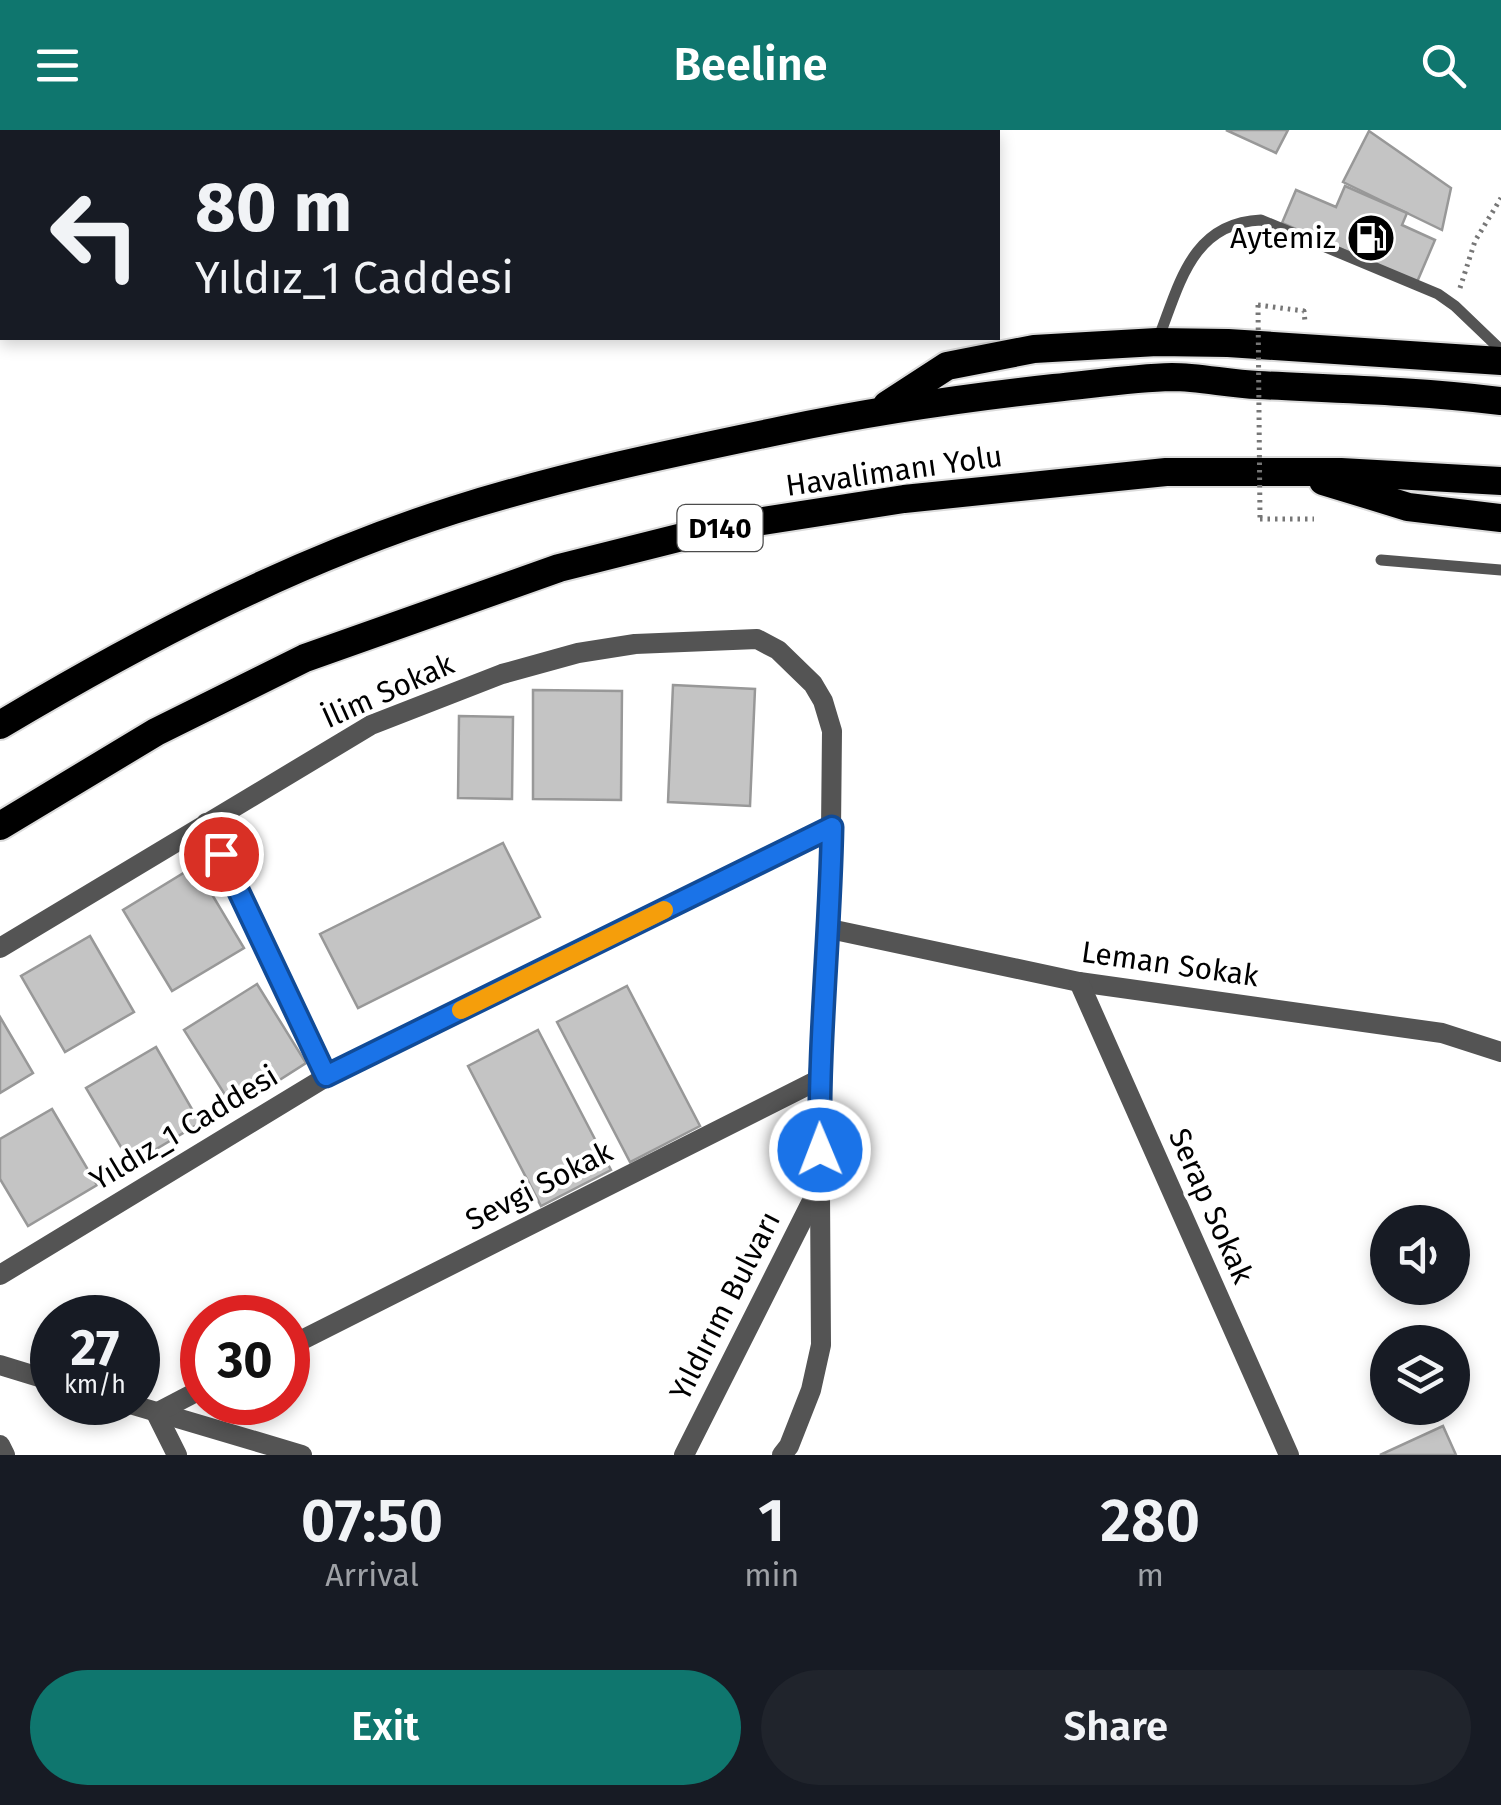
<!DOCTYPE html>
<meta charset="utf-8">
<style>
body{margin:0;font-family:"Fira Sans",sans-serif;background:#20242c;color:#f1f3f6;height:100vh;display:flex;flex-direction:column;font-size:38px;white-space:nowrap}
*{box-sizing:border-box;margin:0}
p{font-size:32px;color:#9ea1a6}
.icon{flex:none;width:55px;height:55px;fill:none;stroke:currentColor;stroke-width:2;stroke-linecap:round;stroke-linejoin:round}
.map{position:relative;height:1325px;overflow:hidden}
.panel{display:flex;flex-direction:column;background:#171b24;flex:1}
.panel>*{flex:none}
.banner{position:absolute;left:0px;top:0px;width:1000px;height:210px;box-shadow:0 5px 15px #0003;background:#171b24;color:#f1f3f6;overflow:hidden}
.buttons{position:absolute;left:1370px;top:1075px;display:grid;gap:20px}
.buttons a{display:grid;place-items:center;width:100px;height:100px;border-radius:50%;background:#171b24;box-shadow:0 5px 15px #0003;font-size:50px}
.speed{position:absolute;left:30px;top:1165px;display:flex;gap:20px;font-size:50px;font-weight:700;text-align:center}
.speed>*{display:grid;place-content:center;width:130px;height:130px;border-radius:50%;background:#171b24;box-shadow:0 5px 15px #0003;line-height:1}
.speed small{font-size:25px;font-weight:400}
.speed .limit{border:15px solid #d22;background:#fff;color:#111}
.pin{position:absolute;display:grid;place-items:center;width:85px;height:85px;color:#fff;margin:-42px;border:5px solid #fff;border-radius:50%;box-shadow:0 2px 10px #0007}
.me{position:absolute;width:110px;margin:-55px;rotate:359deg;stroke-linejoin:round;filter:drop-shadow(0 0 8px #0008)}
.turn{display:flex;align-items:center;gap:35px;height:210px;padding:0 30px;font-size:45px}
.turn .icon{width:130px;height:130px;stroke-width:2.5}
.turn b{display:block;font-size:70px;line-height:85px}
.eta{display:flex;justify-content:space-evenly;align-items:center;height:170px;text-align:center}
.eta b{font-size:60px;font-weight:600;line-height:70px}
.action{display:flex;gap:20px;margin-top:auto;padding:20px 30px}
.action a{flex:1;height:115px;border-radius:60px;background:#0f766e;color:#fff;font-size:40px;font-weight:600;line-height:115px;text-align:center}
.action a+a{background:#20242c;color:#f1f3f6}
header{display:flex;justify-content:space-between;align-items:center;height:130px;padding:0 30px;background:#0f766e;color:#fff;font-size:45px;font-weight:600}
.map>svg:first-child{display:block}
.building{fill:#c4c4c4;stroke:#989898;stroke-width:2.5}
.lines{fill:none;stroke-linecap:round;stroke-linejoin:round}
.trunk-casing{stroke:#dbdbdb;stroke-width:32}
.path{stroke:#767676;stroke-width:5;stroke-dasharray:2.5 5;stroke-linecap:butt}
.service{stroke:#545454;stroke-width:11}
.minor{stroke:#545454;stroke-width:20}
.trunk{stroke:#000;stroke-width:28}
.path-bridge{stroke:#767676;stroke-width:5;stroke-dasharray:2.5 5;stroke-linecap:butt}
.route-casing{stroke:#114b97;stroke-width:25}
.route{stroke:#1a73e8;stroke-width:18}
.slow{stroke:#f59e0b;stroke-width:18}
.labels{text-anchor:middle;stroke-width:8;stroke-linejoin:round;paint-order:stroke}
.shield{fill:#fff;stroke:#4c4c4c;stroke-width:2.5}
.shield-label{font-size:28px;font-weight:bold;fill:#000}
.poi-label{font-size:30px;fill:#000;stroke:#fff;text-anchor:end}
.street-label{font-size:30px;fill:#000;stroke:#fff}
</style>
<header><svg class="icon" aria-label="menu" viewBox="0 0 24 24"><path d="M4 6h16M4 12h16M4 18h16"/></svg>Beeline<svg class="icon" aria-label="search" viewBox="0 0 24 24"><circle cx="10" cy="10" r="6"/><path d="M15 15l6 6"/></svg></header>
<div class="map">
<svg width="1501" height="1325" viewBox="0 0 1501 1325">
<rect width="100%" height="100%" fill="#fff"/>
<g class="building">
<polygon points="1226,0 1288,0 1276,23"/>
<polygon points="1369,1 1451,58 1442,100 1343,52"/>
<polygon points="1345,56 1407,83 1402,95 1435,110 1417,152 1282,93 1296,60 1336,77"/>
<polygon points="673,555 755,559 750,676 668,672"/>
<polygon points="533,560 622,561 621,670 533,669"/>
<polygon points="459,586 513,587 512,669 458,668"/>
<polygon points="503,713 540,787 358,878 320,804"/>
<polygon points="195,736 244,818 172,861 123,780"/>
<polygon points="90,806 134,882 65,922 21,846"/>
<polygon points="257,854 306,933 234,979 184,900"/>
<polygon points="627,856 700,996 630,1032 557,892"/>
<polygon points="0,887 33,943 0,963"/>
<polygon points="538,900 611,1040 541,1076 468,936"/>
<polygon points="156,917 200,993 131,1034 86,958"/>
<polygon points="52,979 97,1055 28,1096 0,1049 0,1009"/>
<polygon points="1443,1296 1456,1325 1380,1325"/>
</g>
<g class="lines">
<g class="trunk-casing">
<g id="trunk">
<polyline points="887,275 947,236 1034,219 1157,212 1228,213 1501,231"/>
<polyline points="1323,351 1408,377 1501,388"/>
<path d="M0,595C144,509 294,431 454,380C562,346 672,323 783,300C873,281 963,268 1054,258C1094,254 1132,248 1172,247C1200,247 1229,254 1258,255C1339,259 1420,261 1501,271"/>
<polyline points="0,696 156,602 305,528 559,438 718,398 904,369 1166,342 1341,342 1501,351"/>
</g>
</g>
<g class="path">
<polyline points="1460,158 1475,111 1501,68"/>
<polyline points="1258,175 1304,181 1305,192"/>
<polyline points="1260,389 1314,389"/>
</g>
<g class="service">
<path d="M1157,212C1179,157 1190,93 1261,90L1438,164L1455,176L1501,220"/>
<polyline points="1381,430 1501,440"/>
</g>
<g class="minor">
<polyline points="206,693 326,947"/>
<polyline points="830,799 1079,852 1442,903 1501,922"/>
<polyline points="0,818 371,595 502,544 578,523 635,514 757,509 778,520 813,554 823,571 832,601 830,799 818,950 820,1055 684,1325"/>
<polyline points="1079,852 1289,1325"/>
<polyline points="0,1145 326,947 832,697"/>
<polyline points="288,1217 818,950"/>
<polyline points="0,1235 52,1251"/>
<polyline points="123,1272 302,1325"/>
<polyline points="0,1315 5,1325"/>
<polyline points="177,1325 156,1283 202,1259"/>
<polyline points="782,1325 789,1316 811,1260 821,1215 820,1062"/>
</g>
<use href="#trunk" class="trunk"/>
<polyline class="path-bridge" points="1258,175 1260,389"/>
</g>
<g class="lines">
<g class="route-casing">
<path id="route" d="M221,724L326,946L832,697C830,805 818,912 820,1020"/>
</g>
<use href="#route" class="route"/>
<polyline class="slow" points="461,880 664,780"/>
</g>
<defs>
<g id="fuel-disc" transform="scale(2.5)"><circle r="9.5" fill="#000" stroke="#fff"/><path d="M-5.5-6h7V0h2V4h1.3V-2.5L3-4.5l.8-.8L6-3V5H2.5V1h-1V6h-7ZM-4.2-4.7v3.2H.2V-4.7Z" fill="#fff"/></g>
</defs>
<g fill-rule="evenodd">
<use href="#fuel-disc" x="1371" y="108"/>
</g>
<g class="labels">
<rect class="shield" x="677.5" y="375" width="85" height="46" rx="8"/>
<g class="shield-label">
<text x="720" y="408">D140</text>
</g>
<g class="poi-label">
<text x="1336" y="118">Aytemiz</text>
</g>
<g class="street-label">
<text transform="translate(894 341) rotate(-8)" y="10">Havalimanı Yolu</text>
<text transform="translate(388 561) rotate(-24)" y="10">İlim Sokak</text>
<text transform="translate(1170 834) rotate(8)" y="10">Leman Sokak</text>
<text transform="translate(184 998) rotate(-31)" y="10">Yıldız_1 Caddesi</text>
<text transform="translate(539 1056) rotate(-27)" y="10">Sevgi Sokak</text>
<text transform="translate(1211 1076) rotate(66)" y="10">Serap Sokak</text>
<text transform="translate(725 1176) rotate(-63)" y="10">Yıldırım Bulvarı</text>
</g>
</g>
</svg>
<div class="buttons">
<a><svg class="icon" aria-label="sound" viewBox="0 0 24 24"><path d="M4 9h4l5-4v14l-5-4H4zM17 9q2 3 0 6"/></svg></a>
<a><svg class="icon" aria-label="layers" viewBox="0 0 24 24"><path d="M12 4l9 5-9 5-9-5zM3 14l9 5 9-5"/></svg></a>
</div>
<div class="speed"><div>27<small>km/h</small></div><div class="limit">30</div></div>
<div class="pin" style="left:221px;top:724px;background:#d93025"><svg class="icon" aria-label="arrive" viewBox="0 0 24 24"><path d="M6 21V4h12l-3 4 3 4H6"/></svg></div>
<svg class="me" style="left:820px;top:1020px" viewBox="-20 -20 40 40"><circle r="17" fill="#1a73e8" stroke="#fff" stroke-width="3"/><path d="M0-11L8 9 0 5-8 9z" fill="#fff"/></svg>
<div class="banner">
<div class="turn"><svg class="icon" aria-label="left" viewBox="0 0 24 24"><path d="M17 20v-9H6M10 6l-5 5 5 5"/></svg><div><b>80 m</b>Yıldız_1 Caddesi</div></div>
</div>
</div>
<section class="panel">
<div class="eta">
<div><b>07:50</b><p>Arrival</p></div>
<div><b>1</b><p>min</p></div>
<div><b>280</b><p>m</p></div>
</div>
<div class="action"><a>Exit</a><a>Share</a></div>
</section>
